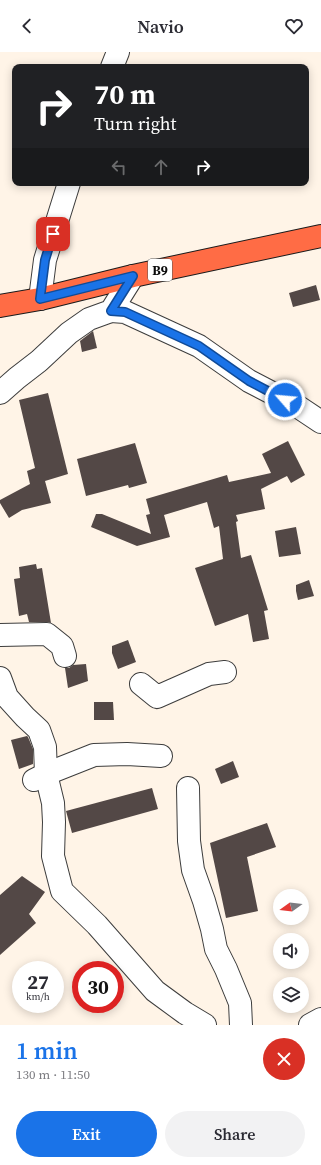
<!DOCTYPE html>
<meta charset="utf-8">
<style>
body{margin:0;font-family:"Source Serif 4",serif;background:#f2f2f3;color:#2b2b33;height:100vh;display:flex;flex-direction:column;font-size:15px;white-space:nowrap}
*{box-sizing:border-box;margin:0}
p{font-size:13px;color:#7c7c81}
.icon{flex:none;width:22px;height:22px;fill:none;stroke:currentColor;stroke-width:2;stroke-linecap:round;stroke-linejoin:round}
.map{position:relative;height:973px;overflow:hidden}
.sheet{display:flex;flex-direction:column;background:#fff;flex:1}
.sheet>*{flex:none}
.banner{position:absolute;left:12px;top:12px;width:297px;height:122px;border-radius:8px;box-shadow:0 2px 10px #0003;background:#202124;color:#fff;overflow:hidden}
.needle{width:26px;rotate:255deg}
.controls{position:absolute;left:273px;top:837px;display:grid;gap:8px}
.controls a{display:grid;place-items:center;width:36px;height:36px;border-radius:50%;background:#fff;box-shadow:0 2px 10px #0003;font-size:20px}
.speed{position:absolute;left:12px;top:909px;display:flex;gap:8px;font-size:20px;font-weight:700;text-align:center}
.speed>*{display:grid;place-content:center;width:52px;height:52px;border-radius:50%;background:#fff;box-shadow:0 2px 10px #0003;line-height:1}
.speed small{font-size:10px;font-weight:400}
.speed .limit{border:6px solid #d22;background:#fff;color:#111}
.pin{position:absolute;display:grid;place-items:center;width:34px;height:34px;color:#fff;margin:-17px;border-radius:8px;box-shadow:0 2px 6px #0006}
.me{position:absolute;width:44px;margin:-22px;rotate:297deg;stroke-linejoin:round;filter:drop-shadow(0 0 3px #0008)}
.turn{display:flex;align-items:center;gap:14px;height:84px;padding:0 16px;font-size:18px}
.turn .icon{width:52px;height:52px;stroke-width:2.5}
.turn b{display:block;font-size:28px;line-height:34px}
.lanes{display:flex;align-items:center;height:38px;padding:0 16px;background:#0003;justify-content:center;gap:20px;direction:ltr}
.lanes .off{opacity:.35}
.round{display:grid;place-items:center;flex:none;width:42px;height:42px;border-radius:21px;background:#f2f2f3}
.overview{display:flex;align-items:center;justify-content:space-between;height:68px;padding:0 16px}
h1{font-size:24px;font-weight:600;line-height:30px;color:#1a73e8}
.action{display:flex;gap:8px;margin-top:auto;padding:8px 16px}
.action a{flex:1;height:46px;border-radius:24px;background:#1a73e8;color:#fff;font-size:16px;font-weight:600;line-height:46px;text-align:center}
.action a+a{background:#f2f2f3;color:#2b2b33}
header{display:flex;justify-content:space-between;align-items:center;height:52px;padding:0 16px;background:#fff;font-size:18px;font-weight:600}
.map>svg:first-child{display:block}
.building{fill:#534846}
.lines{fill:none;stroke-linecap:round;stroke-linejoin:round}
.street-casing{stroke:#3d3d3d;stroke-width:24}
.highway-casing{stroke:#1b1b1b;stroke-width:24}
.street{stroke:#fff;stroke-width:22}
.highway{stroke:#ff6c45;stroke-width:22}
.route-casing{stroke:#114b97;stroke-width:10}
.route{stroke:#1a73e8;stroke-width:7}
.labels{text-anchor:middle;stroke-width:4;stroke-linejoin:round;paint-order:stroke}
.shield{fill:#fff;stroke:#545454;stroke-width:1}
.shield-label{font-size:13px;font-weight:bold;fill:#0a0a0a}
</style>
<header><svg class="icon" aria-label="back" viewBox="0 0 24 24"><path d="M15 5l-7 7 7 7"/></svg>Navio<svg class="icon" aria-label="heart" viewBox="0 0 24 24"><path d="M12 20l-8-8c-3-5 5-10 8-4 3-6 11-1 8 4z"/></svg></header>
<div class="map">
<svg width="321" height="973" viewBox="0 0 321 973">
<rect width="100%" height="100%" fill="#fff4e7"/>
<g class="building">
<polygon points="316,233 320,248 293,255 289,241"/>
<polygon points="93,279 97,296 82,300 80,289"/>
<polygon points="48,341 68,422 45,429 51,451 22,458 9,466 0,451 0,448 30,432 27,419 35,416 19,348"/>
<polygon points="288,389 305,423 291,431 287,424 261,437 265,457 236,463 238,469 236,470 241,506 251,503 268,558 264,559 269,587 253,590 248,562 215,574 195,516 223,507 219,474 214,476 207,450 164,463 170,485 137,494 91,475 96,462 102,462 151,482 146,463 150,462 146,447 227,423 229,430 271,421 262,402"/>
<polygon points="135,391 147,431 129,436 128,433 86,444 77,407"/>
<polygon points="296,475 301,502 279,505 275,479"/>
<polygon points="36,512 37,517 42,516 51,571 47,570 29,570 27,562 19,564 14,527 20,526 19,515"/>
<polygon points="309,528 314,544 298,548 296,539 296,533"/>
<polygon points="128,588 136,610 118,617 112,601 112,594"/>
<polygon points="86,612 88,629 68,636 65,616 69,616 73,613"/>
<polygon points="94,650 113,650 114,668 94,668"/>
<polygon points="27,684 28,685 33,697 33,712 19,717 11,688"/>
<polygon points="233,709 239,725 221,732 215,717"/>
<polygon points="152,736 158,757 72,781 66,759"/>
<polygon points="267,771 276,795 247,805 258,859 226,866 210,791"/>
<polygon points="22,824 45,840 29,862 36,871 0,903 0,843"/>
</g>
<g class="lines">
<g class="street-casing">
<g id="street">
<polyline points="112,15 118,0"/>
<polyline points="40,247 45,208 69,131"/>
<polyline points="111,259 125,260 199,294 249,329 297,354 321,370"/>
<polyline points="0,341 17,326 39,309 69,281 89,267 111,259 133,224"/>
<polyline points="0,583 47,582 62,594 65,604"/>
<polyline points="0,626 7,645 25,665 39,678 45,695 46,722 53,751 54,770 53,804 62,839 97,873 155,939 185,961 205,973"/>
<polyline points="141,632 157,645 209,622 225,620"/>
<polyline points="34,728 46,722 94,703 127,702 161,704"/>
<polyline points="188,736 189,789 193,818 204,849 212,877 216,897 226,917 240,951 241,973"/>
<polyline points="310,973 321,967"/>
</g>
</g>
<g class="highway-casing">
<polyline id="highway" points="0,254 40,247 133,224 321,184"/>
</g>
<use href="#street" class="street"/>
<use href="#highway" class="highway"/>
</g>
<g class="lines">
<g class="route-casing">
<polyline id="route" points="53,182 45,208 40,247 133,224 111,259 125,260 199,294 249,329 285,348"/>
</g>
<use href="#route" class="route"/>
</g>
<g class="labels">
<rect class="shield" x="148" y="207" width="24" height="22" rx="3"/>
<g class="shield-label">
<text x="160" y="223">B9</text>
</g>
</g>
</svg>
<div class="controls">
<a><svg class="needle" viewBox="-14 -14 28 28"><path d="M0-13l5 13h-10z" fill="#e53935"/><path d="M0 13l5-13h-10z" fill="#7c7c81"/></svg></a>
<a><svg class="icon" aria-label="sound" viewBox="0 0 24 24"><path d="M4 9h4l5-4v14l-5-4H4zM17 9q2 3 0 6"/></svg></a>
<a><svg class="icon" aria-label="layers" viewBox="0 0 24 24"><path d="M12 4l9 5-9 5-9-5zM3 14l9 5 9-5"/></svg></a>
</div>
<div class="speed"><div>27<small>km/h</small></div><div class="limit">30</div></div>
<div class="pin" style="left:53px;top:182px;background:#d93025"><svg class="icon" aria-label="arrive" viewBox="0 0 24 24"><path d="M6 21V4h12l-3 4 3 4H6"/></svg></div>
<svg class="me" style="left:285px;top:348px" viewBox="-20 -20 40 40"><circle r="17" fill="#1a73e8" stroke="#fff" stroke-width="3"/><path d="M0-11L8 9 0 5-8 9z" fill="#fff"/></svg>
<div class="banner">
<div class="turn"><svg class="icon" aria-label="right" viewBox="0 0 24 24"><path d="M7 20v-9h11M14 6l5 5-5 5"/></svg><div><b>70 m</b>Turn right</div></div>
<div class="lanes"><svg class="icon off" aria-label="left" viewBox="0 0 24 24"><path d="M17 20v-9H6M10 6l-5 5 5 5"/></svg><svg class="icon off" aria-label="ahead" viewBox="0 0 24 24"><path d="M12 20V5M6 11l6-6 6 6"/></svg><svg class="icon" aria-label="right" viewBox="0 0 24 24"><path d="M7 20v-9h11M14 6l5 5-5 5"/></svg></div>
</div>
</div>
<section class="sheet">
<div class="overview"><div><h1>1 min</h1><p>130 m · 11:50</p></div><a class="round" style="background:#d93025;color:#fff"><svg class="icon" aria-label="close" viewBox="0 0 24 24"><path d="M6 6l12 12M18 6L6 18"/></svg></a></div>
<div class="action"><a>Exit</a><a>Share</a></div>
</section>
